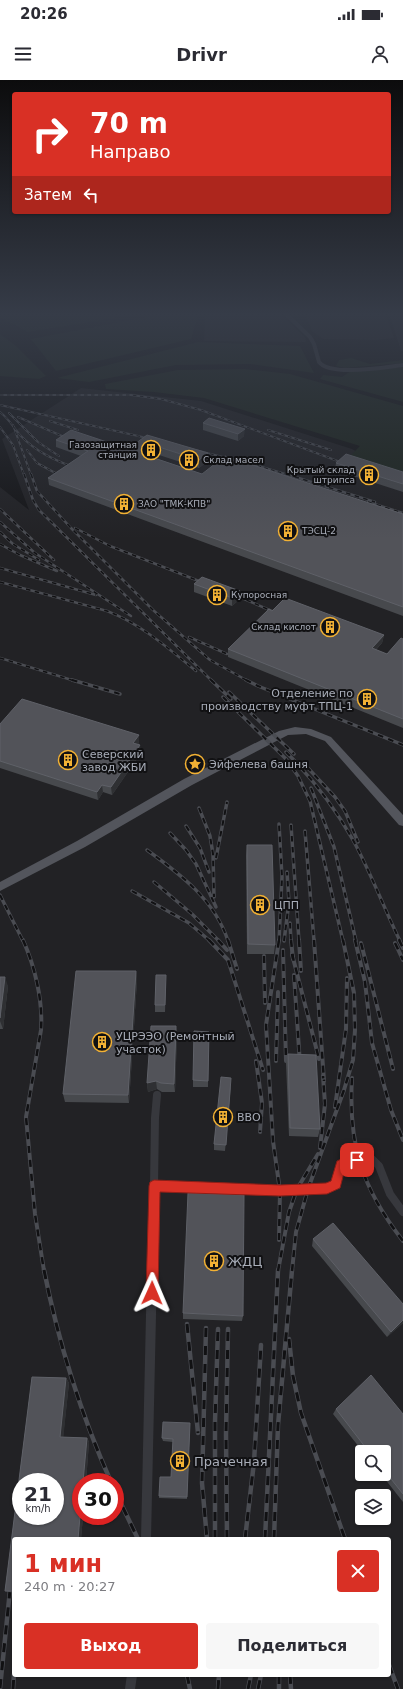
<!DOCTYPE html>
<html lang="ru">
<meta charset="utf-8">
<style>
body{margin:0;font-family:"DejaVu Sans",sans-serif;background:#f7f7f7;color:#2b2b33;height:100vh;display:flex;flex-direction:column;font-size:15px;white-space:nowrap}
*{box-sizing:border-box;margin:0}
p{font-size:13px;color:#7c7c81}
.icon{flex:none;width:22px;height:22px;fill:none;stroke:currentColor;stroke-width:2;stroke-linecap:round;stroke-linejoin:round}
.map{position:relative;flex:1;overflow:hidden}
.drawer{position:absolute;left:12px;top:1457px;width:379px;height:140px;display:flex;flex-direction:column;background:#fff;border-radius:4px;box-shadow:0 1px 3px #0004}
.drawer>*{flex:none}
.banner{position:absolute;left:12px;top:12px;width:379px;height:122px;border-radius:4px;box-shadow:0 1px 3px #0004;background:#d93025;color:#fff;overflow:hidden}
.buttons{position:absolute;left:355px;top:1365px;display:grid;gap:8px}
.buttons a{display:grid;place-items:center;width:36px;height:36px;border-radius:4px;background:#fff;box-shadow:0 1px 3px #0004;font-size:20px}
.speed{position:absolute;left:12px;top:1393px;display:flex;gap:8px;font-size:20px;font-weight:700;text-align:center}
.speed>*{display:grid;place-content:center;width:52px;height:52px;border-radius:50%;background:#fff;box-shadow:0 1px 3px #0004;line-height:1}
.speed small{font-size:10px;font-weight:400}
.speed .limit{border:6px solid #d22;background:#fff;color:#111}
.pin{position:absolute;display:grid;place-items:center;width:34px;height:34px;color:#fff;margin:-17px;border-radius:8px;box-shadow:0 2px 6px #0006}
.me{position:absolute;width:44px;margin:-22px;rotate:1deg;stroke-linejoin:round;filter:drop-shadow(0 0 3px #0008)}
.turn{display:flex;align-items:center;gap:14px;height:84px;padding:0 12px;font-size:18px}
.turn .icon{width:52px;height:52px;stroke-width:2.5}
.turn b{display:block;font-size:28px;line-height:34px}
.then{display:flex;align-items:center;height:38px;padding:0 12px;background:#0003;gap:8px;font-size:15px}
.round{display:grid;place-items:center;flex:none;width:42px;height:42px;border-radius:4px;background:#f7f7f7}
.summary{display:flex;align-items:center;justify-content:space-between;height:68px;padding:0 12px}
h1{font-size:24px;font-weight:600;line-height:30px;color:#d93025}
.cta{display:flex;gap:8px;margin-top:auto;padding:8px 12px}
.cta a{flex:1;height:46px;border-radius:4px;background:#d93025;color:#fff;font-size:16px;font-weight:600;line-height:46px;text-align:center}
.cta a+a{background:#f7f7f7;color:#2b2b33}
.status{display:flex;justify-content:space-between;align-items:center;height:28px;padding:0 20px;background:#fff;direction:ltr}
.status svg{height:11px;fill:currentColor}
header{display:flex;justify-content:space-between;align-items:center;height:52px;padding:0 12px;background:#fff;font-size:18px;font-weight:600}
.map>svg:first-child{display:block}
.built{fill:#222225;fill-rule:evenodd}
.green{fill:#1e261f}
.lines{fill:none;stroke-linecap:round;stroke-linejoin:round}
.minor-far2{stroke:#37383d;stroke-width:4}
.minor-far1{stroke:#37383d;stroke-width:8}
.minor{stroke:#37383d;stroke-width:10}
.primary{fill:#53555c;fill-rule:evenodd}
.rail-far4-casing{stroke:#4a4c52;stroke-width:2}
.rail-far3-casing{stroke:#4a4c52;stroke-width:2.5}
.rail-far2-casing{stroke:#4a4c52;stroke-width:3.5}
.rail-far1-casing{stroke:#4a4c52;stroke-width:4}
.rail-casing{stroke:#4a4c52;stroke-width:4.5}
.rail-far4{stroke:#111113;stroke-width:1;stroke-dasharray:3.5;stroke-linecap:butt}
.rail-far3{stroke:#111113;stroke-width:1.5;stroke-dasharray:4.5;stroke-linecap:butt}
.rail-far2{stroke:#111113;stroke-width:2;stroke-dasharray:5.5;stroke-linecap:butt}
.rail-far1{stroke:#111113;stroke-width:2.5;stroke-dasharray:7;stroke-linecap:butt}
.rail{stroke:#111113;stroke-width:3;stroke-dasharray:9;stroke-linecap:butt}
.wall{fill:#47494d;fill-rule:evenodd}
.shaded-wall{fill:#2f3033}
.building{fill:#525359;stroke:#5f6168;fill-rule:evenodd}
.route{fill:#d93025;stroke:#8d1f18}
.labels{text-anchor:middle;stroke-width:4;stroke-linejoin:round;paint-order:stroke}
.far-poi-label{font-size:9px;fill:#a8adb8;stroke:#111113;text-anchor:start}
.poi-label{font-size:11px;fill:#a8adb8;stroke:#111113;text-anchor:start}
.near-poi-label{font-size:13px;fill:#a8adb8;stroke:#111113;text-anchor:start}
</style>
<div class="status"><b>20:26</b><svg viewBox="0 0 49 12"><path d="M0 12V9h3v3zM5 12V6h3v6zM10 12V3h3v9zM15 12V0h3v12zM26 1h20v11H26zM47 4h2v5h-2z"/></svg></div>
<header><svg class="icon" aria-label="menu" viewBox="0 0 24 24"><path d="M4 6h16M4 12h16M4 18h16"/></svg>Drivr<svg class="icon" aria-label="person" viewBox="0 0 24 24"><circle cx="12" cy="8" r="4"/><path d="M4 21q1-7 8-7t8 7"/></svg></header>
<div class="map">
<svg width="403" height="1609" viewBox="0 0 403 1609">
<rect width="100%" height="100%" fill="#161618"/>
<g class="built">
<polygon points="211,233 279,233 305,257 306,262 204,261 205,237"/>
<polygon points="305,233 385,233 394,258 376,260 323,259 312,251"/>
<polygon points="389,233 403,233 403,271 401,271"/>
<path d="M81,308L201,321L352,369L389,389L403,393V1609H0V407L29,430L2,359ZM362,1372H384V1394H362ZM21,1402H55V1436H21ZM81,1402H115V1436H81ZM362,1416H384V1438H362ZM14,1459H389V1595H14Z"/>
</g>
<g class="green">
<polygon points="33,233 145,233 28,252 0,237"/>
<polygon points="168,233 199,233 191,259 56,291 31,259"/>
<polygon points="0,254 16,266 46,296 39,299 0,296"/>
<polygon points="198,262 300,266 314,293 250,284 176,285 89,302 57,298"/>
<polygon points="351,278 370,284 403,280 403,283 345,288 336,286 339,280"/>
<polygon points="403,287 403,322 320,299 323,295 342,297 351,291"/>
<polygon points="244,289 290,294 403,326 403,396 347,379 360,366 204,318 154,312 106,309 105,304 178,290"/>
</g>
<g class="lines">
<path class="minor-far2" d="M285,233L310,257L314,264L319,282C331,297 385,287 403,285"/>
<g class="minor-far1">
<path d="M157,1015L155,1038L154,1106L280,1111L327,1109L336,1104C341,1079 348,1079 372,1079L379,1086L390,1114L403,1132"/>
<polyline points="152,1191 154,1106"/>
</g>
<g class="minor">
<polyline points="146,1459 152,1190"/>
<polyline points="130,1609 132,1595"/>
</g>
<polygon class="primary" points="295,647 311,649 331,657 403,735 403,746 399,745 325,661 306,654 288,655 192,705 85,767 0,811 0,802 77,761 184,699 279,651"/>
<g class="rail-far4-casing">
<g id="rail-far4">
<polyline points="0,315 131,315 161,319 201,330 343,383"/>
<polyline points="0,325 156,360"/>
<path d="M0,332C9,339 14,348 21,356C36,372 55,380 75,388"/>
<polyline points="9,333 38,362 59,376"/>
<polyline points="18,337 69,359"/>
<polyline points="50,341 78,350"/>
<polyline points="13,345 31,395"/>
<polyline points="0,347 13,365 24,395"/>
<polyline points="268,350 331,370"/>
<polyline points="183,367 259,386 289,395"/>
<polyline points="27,370 37,383 59,395"/>
</g>
</g>
<g class="rail-far3-casing">
<g id="rail-far3">
<polyline points="24,394 33,420 39,430 212,601"/>
<polyline points="31,394 37,411 71,448 153,530 210,580 248,601"/>
<polyline points="56,394 62,397"/>
<polyline points="286,394 375,422"/>
<polyline points="368,422 403,433"/>
<polyline points="0,429 54,480"/>
<polyline points="0,442 35,473 131,536"/>
<polyline points="75,448 110,466 209,505"/>
<polyline points="0,452 13,464 39,480"/>
<polyline points="0,464 20,475 57,491"/>
<polyline points="0,488 96,515"/>
<path d="M0,502L107,531C141,544 168,568 196,591"/>
<polyline points="230,513 279,534"/>
<polyline points="189,557 227,574"/>
<polyline points="0,578 75,601"/>
</g>
</g>
<g class="rail-far2-casing">
<g id="rail-far2">
<polyline points="72,600 120,614"/>
<polyline points="211,600 231,619"/>
<polyline points="246,600 258,606 403,665"/>
<polyline points="229,612 294,674"/>
<polyline points="223,617 286,679 298,696 310,721 343,861"/>
<path d="M286,672C312,698 335,728 353,760C370,791 384,828 400,861"/>
<polyline points="307,687 335,717 345,731 358,762"/>
<polyline points="311,708 334,767 356,861"/>
<polyline points="199,728 210,756 213,774 214,817"/>
<polyline points="291,745 299,861"/>
<polyline points="186,746 200,768 209,792"/>
<polyline points="305,751 314,861"/>
<polyline points="170,753 186,770 196,784 216,827"/>
<path d="M147,770C180,794 215,820 228,861"/>
<polyline points="216,778 227,722"/>
<polyline points="154,802 192,834 219,861"/>
<polyline points="132,811 189,843 210,861"/>
<polyline points="0,815 23,861"/>
<polyline points="290,843 291,861"/>
<polyline points="279,861 282,797 279,744"/>
<polyline points="284,861 289,822 287,792"/>
</g>
</g>
<g class="rail-far1-casing">
<g id="rail-far1">
<path d="M23,860C35,887 43,920 41,950L26,1037L35,1134L44,1191"/>
<polyline points="209,860 228,880 263,990"/>
<polyline points="218,860 227,870"/>
<polyline points="228,860 237,889"/>
<polyline points="291,860 293,879"/>
<polyline points="299,860 301,891"/>
<polyline points="314,860 324,1001"/>
<polyline points="355,860 365,902 372,963 391,1030 403,1060"/>
<polyline points="399,860 403,868"/>
<polyline points="361,863 393,989"/>
<polyline points="395,863 403,880"/>
<polyline points="283,870 286,981"/>
<polyline points="292,874 319,979"/>
<polyline points="264,876 265,923"/>
<polyline points="294,895 300,984"/>
<polyline points="256,981 262,1023 260,1052"/>
<polyline points="276,981 278,912"/>
<path d="M352,998C348,1065 362,1108 403,1161"/>
<polyline points="335,1027 346,949 347,898"/>
<polyline points="320,1068 325,1024 323,996"/>
<polyline points="279,1160 280,1111 273,1061 266,945 279,860"/>
<polyline points="278,1191 289,1132 297,1109 318,1074"/>
<polyline points="292,1191 296,1152 308,1109 344,1010 353,980 355,950 354,913 343,860"/>
</g>
</g>
<g class="rail-casing">
<g id="rail">
<path d="M44,1190C59,1265 80,1332 111,1402"/>
<polyline points="187,1244 198,1353"/>
<polyline points="206,1248 202,1403 207,1459"/>
<polyline points="289,1259 293,1296 301,1333 345,1459"/>
<polyline points="115,1411 138,1459"/>
<polyline points="215,1459 215,1342 218,1249"/>
<polyline points="227,1459 226,1354 228,1249"/>
<polyline points="245,1459 254,1382 261,1265"/>
<polyline points="265,1459 278,1190"/>
<polyline points="274,1459 278,1345 292,1190"/>
<polyline points="389,1585 398,1609"/>
<polyline points="187,1595 190,1609"/>
<polyline points="279,1595 279,1609"/>
<polyline points="290,1595 291,1609"/>
<polyline points="0,1608 10,1510"/>
<polyline points="13,1609 14,1594"/>
<polyline points="218,1609 219,1595"/>
<polyline points="248,1609 251,1595"/>
<polyline points="258,1609 261,1595"/>
</g>
</g>
<use href="#rail-far4" class="rail-far4"/>
<use href="#rail-far3" class="rail-far3"/>
<use href="#rail-far2" class="rail-far2"/>
<use href="#rail-far1" class="rail-far1"/>
<use href="#rail" class="rail"/>
</g>
<g class="wall">
<polygon points="209,338 244,356 238,361 203,350 203,343"/>
<polygon points="147,355 208,381 199,388 159,375 155,378 202,394 403,434 403,536 49,405 48,398 81,376 56,367 56,360 128,369"/>
<polygon points="336,383 403,392 403,412 335,390"/>
<polygon points="194,504 240,511 240,519 232,526 194,512"/>
<polygon points="272,531 384,555 382,563 376,570 387,574 403,559 403,648 228,577 228,569"/>
<polygon points="0,644 139,663 138,664 141,673 112,715 103,712 98,720 0,688"/>
<polygon points="247,765 275,865 274,874 247,874 246,775"/>
<polygon points="136,891 137,901 129,1023 65,1022 63,1014"/>
<polygon points="0,897 8,906 3,949 0,949"/>
<polygon points="166,902 165,932 155,932 155,925"/>
<polygon points="176,946 177,955 175,1012 162,1012 157,1009 148,1012 147,1003"/>
<polygon points="209,952 208,1007 193,1007 193,1000"/>
<polygon points="288,974 320,1049 318,1057 289,1056 286,983"/>
<polygon points="231,1005 225,1071 214,1070 214,1064"/>
<polygon points="313,1159 403,1224 403,1243 387,1257 312,1166"/>
<polygon points="183,1233 243,1236 242,1241 183,1239"/>
<path d="M32,1297L66,1298L69,1303L63,1357L87,1358L89,1362L86,1402H81V1436H83L81,1459H14V1513L9,1512L5,1511ZM21,1402H55V1436H21Z"/>
<polygon points="336,1329 403,1334 403,1422 381,1394 384,1394 384,1372 363,1372 333,1334"/>
<polygon points="190,1343 187,1419 159,1418 159,1416 171,1397 173,1362 163,1361 162,1358"/>
</g>
<g class="shaded-wall">
<polygon points="245,349 244,356 238,361 238,354"/>
<polygon points="159,367 159,375 148,383 148,376"/>
<polygon points="208,373 208,381 199,388 199,380"/>
<polygon points="240,511 240,519 232,526 232,518"/>
<polygon points="384,555 382,563 370,576 372,568"/>
<polygon points="139,655 139,663 134,671 133,663"/>
<polygon points="140,665 141,673 112,715 111,707"/>
<polygon points="102,705 103,712 98,720 97,712"/>
<polygon points="136,891 137,901 129,1023 128,1015"/>
<polygon points="5,897 8,906 3,949 0,941 0,938"/>
<polygon points="176,946 177,955 175,1012 174,1004"/>
<polygon points="156,1001 157,1009 148,1012 147,1003"/>
<polygon points="403,1240 403,1243 387,1257 391,1252"/>
<polygon points="66,1298 69,1303 63,1361 60,1357"/>
<polygon points="87,1358 89,1362 86,1402 83,1402"/>
<polygon points="81,1425 81,1436 83,1436 81,1459 78,1459"/>
</g>
<g class="building">
<polygon points="209,338 245,349 238,354 203,343"/>
<polygon points="71,350 128,369 147,355 208,373 199,380 159,367 148,376 202,394 225,376 403,434 403,527 48,398 88,371 56,360"/>
<polygon points="346,374 403,392 403,404 336,383"/>
<polygon points="202,497 240,511 232,518 194,504"/>
<polygon points="285,518 384,555 372,568 387,574 401,558 403,559 403,639 228,569 269,529 272,531"/>
<polygon points="22,619 139,655 133,663 140,665 111,707 102,705 97,712 0,681 0,644"/>
<polygon points="247,765 272,765 275,865 248,864"/>
<polygon points="76,891 136,891 128,1015 63,1014"/>
<polygon points="156,895 166,895 165,925 155,925"/>
<polygon points="0,897 5,897 0,938"/>
<polygon points="151,946 176,946 174,1004 161,1003 156,1001 147,1003"/>
<polygon points="194,951 209,952 208,1001 193,1000"/>
<polygon points="288,974 316,975 320,1049 290,1048"/>
<polygon points="221,997 231,998 226,1065 214,1064"/>
<polygon points="188,1113 244,1115 243,1236 183,1233"/>
<polygon points="333,1143 403,1224 403,1240 391,1252 313,1159"/>
<polygon points="371,1295 403,1334 403,1414 384,1390 384,1372 369,1372 336,1329"/>
<path d="M32,1297L66,1298L60,1357L87,1358L83,1402H81V1425L78,1459H14V1511H5ZM21,1402H55V1436H21Z"/>
<polygon points="163,1342 190,1343 187,1417 159,1416 160,1397 171,1397 173,1359 162,1358"/>
</g>
<linearGradient id="sky" x2="0" y2="1"><stop stop-color="#0c0c0d"/><stop offset="0.51" stop-color="#363c48"/><stop offset="1" stop-color="#363c48" stop-opacity="0"/></linearGradient>
<rect width="403" height="459" fill="url(#sky)"/>
<polygon class="route" points="357,1074 361,1076 363,1080 361,1083 351,1085 345,1089 340,1108 327,1114 280,1116 160,1112 158,1213 156,1218 152,1219 148,1218 146,1213 149,1106 150,1102 154,1100 280,1105 326,1103 331,1101 337,1081 349,1075"/>
<defs>
<g id="building-ring" transform="scale(1)"><circle r="9.5" fill="#111113" stroke="#f2b134" stroke-width="1.5"/><path d="M-4-6H4V6H1V3H-1V6H-4ZM-2.5-4.3h1.7v1.8h-1.7ZM.8-4.3h1.7v1.8H.8ZM-2.5-1h1.7V.8h-1.7ZM.8-1h1.7V.8H.8Z" fill="#f2b134"/></g>
<g id="sight-ring" transform="scale(1)"><circle r="9.5" fill="#111113" stroke="#f2b134" stroke-width="1.5"/><path d="M0-6L1.8-2.2L6-1.7L2.9 1.2L3.7 5.4L0 3.3L-3.7 5.4L-2.9 1.2L-6-1.7L-1.8-2.2Z" fill="#f2b134"/></g>
</defs>
<g fill-rule="evenodd">
<use href="#building-ring" x="151" y="370"/>
<use href="#building-ring" x="189" y="380"/>
<use href="#building-ring" x="369" y="395"/>
<use href="#building-ring" x="124" y="424"/>
<use href="#building-ring" x="288" y="451"/>
<use href="#building-ring" x="217" y="515"/>
<use href="#building-ring" x="330" y="547"/>
<use href="#building-ring" x="367" y="619"/>
<use href="#building-ring" x="68" y="680"/>
<use href="#sight-ring" x="195" y="684"/>
<use href="#building-ring" x="260" y="825"/>
<use href="#building-ring" x="102" y="962"/>
<use href="#building-ring" x="223" y="1037"/>
<use href="#building-ring" x="214" y="1181"/>
<use href="#building-ring" x="180" y="1381"/>
</g>
<g class="labels">
<g class="far-poi-label">
<text x="137" y="368" text-anchor="end">Газозащитная<tspan x="137" dy="10">станция</tspan></text>
<text x="203" y="383">Склад масел</text>
<text x="355" y="393" text-anchor="end">Крытый склад<tspan x="355" dy="10">штрипса</tspan></text>
<text x="138" y="427">ЗАО "ТМК-КПВ"</text>
<text x="302" y="454">ТЭСЦ-2</text>
<text x="231" y="518">Купоросная</text>
<text x="316" y="550" text-anchor="end">Склад кислот</text>
</g>
<g class="poi-label">
<text x="353" y="617" text-anchor="end">Отделение по<tspan x="353" dy="13">производству муфт ТПЦ-1</tspan></text>
<text x="82" y="678">Северский<tspan x="82" dy="13">завод ЖБИ</tspan></text>
<text x="209" y="688">Эйфелева башня</text>
<text x="274" y="829">ЦПП</text>
<text x="116" y="960">УЦРЭЭО (Ремонтный<tspan x="116" dy="13">участок)</tspan></text>
<text x="237" y="1041">ВВО</text>
</g>
<g class="near-poi-label">
<text x="228" y="1186">ЖДЦ</text>
<text x="194" y="1386">Прачечная</text>
</g>
</g>
</svg>
<div class="buttons">
<a><svg class="icon" aria-label="search" viewBox="0 0 24 24"><circle cx="10" cy="10" r="6"/><path d="M15 15l6 6"/></svg></a>
<a><svg class="icon" aria-label="layers" viewBox="0 0 24 24"><path d="M12 4l9 5-9 5-9-5zM3 14l9 5 9-5"/></svg></a>
</div>
<div class="speed"><div>21<small>km/h</small></div><div class="limit">30</div></div>
<div class="pin" style="left:357px;top:1080px;background:#d93025"><svg class="icon" aria-label="arrive" viewBox="0 0 24 24"><path d="M6 21V4h12l-3 4 3 4H6"/></svg></div>
<svg class="me" style="left:152px;top:1213px" viewBox="-20 -20 40 40"><path d="M0-17L14 15 0 8-14 15z" fill="#d93025" stroke="#fff" stroke-width="4"/></svg>
<div class="banner">
<div class="turn"><svg class="icon" aria-label="right" viewBox="0 0 24 24"><path d="M7 20v-9h11M14 6l5 5-5 5"/></svg><div><b>70 m</b>Направо</div></div>
<div class="then">Затем<svg class="icon" aria-label="left" viewBox="0 0 24 24"><path d="M17 20v-9H6M10 6l-5 5 5 5"/></svg></div>
</div>
<section class="drawer">
<div class="summary"><div><h1>1 мин</h1><p>240 m · 20:27</p></div><a class="round" style="background:#d93025;color:#fff"><svg class="icon" aria-label="close" viewBox="0 0 24 24"><path d="M6 6l12 12M18 6L6 18"/></svg></a></div>
<div class="cta"><a>Выход</a><a>Поделиться</a></div>
</section>
</div>
